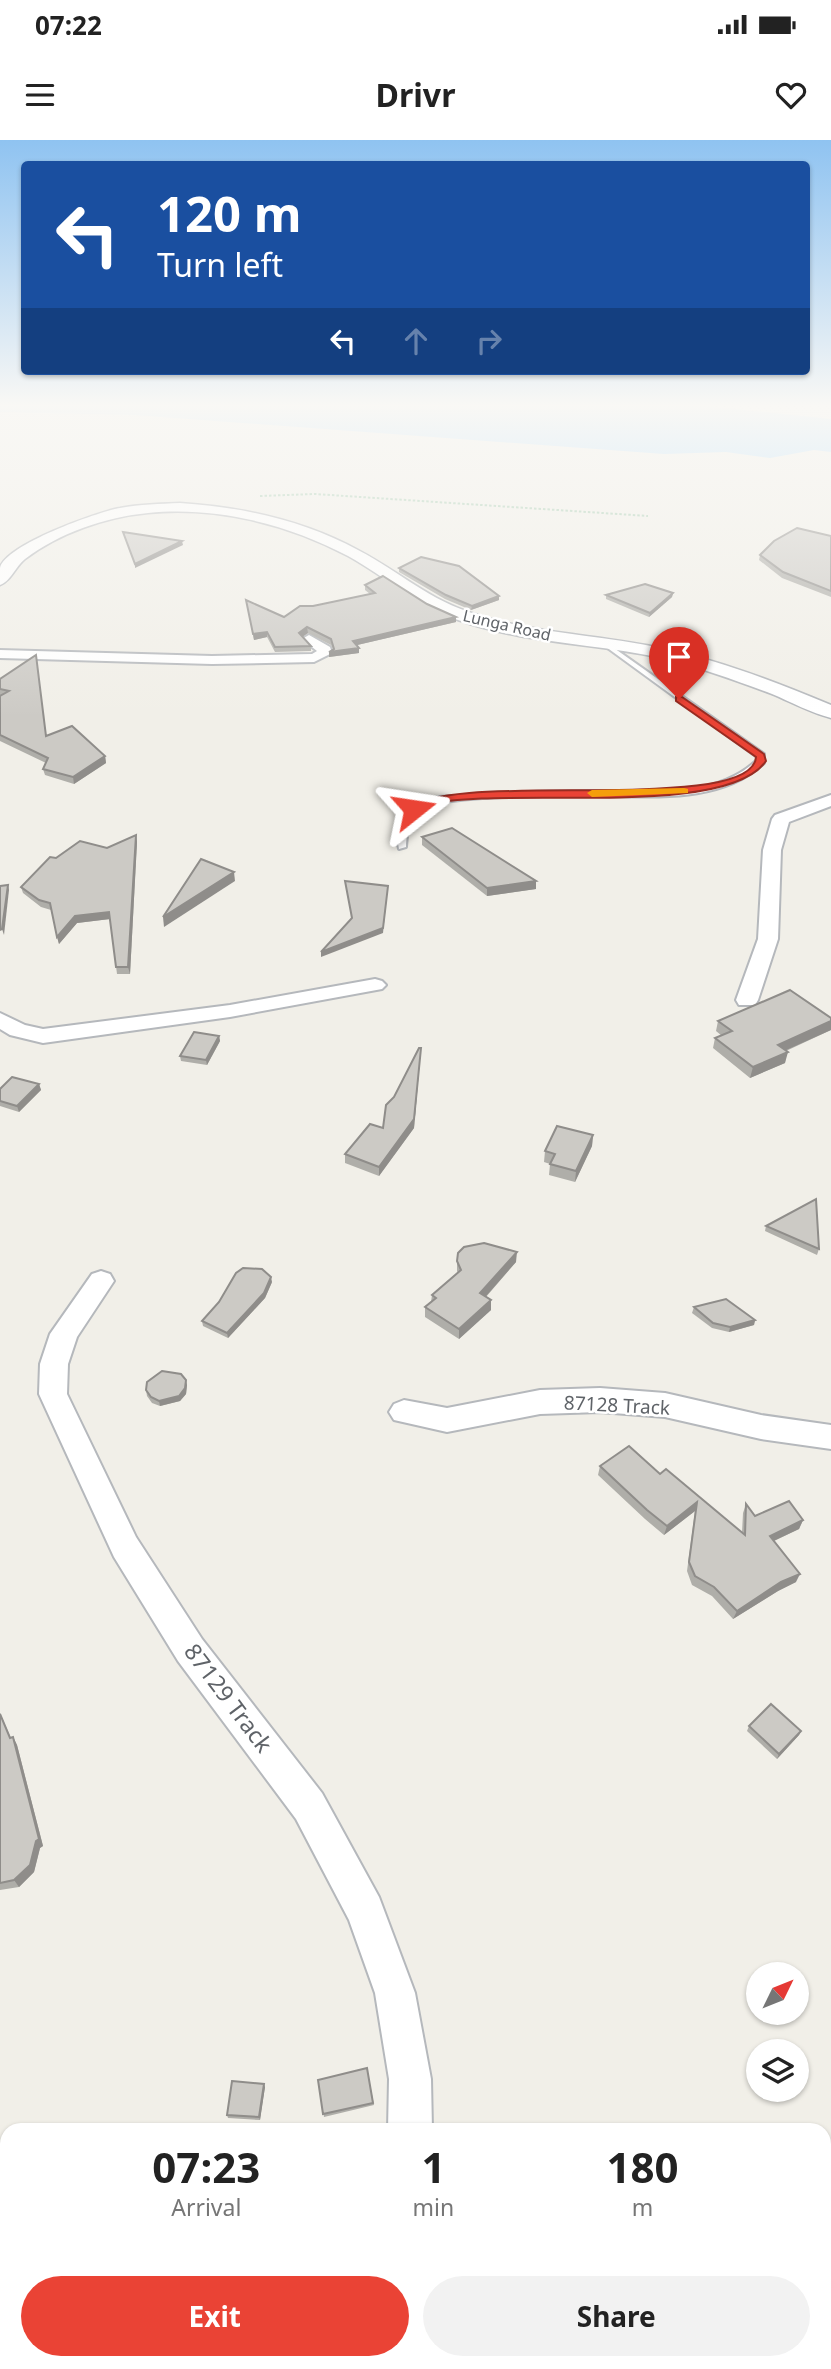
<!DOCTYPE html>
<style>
body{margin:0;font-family:"Noto Sans",sans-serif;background:#f2f2f2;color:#222;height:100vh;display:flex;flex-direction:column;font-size:26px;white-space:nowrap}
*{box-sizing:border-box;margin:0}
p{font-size:23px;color:#767676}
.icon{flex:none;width:38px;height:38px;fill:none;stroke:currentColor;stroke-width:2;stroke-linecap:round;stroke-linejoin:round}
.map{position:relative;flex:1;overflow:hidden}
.sheet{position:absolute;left:0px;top:1983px;width:831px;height:247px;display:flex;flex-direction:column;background:#fff;border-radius:21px 21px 0 0;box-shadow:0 2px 5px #0004}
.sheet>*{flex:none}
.top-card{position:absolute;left:21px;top:21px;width:789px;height:214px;border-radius:7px;box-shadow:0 2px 5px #0004;background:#1a4fa0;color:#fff;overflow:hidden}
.needle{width:46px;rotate:47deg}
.fabs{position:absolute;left:746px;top:1822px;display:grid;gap:14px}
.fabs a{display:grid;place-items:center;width:63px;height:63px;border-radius:50%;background:#fff;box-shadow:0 2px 5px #0004;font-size:35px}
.pin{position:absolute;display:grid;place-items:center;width:60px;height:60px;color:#fff;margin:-72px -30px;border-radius:50% 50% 50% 0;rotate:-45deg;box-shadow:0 0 7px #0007}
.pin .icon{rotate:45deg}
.me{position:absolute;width:77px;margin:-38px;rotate:75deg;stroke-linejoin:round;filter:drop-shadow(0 0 5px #0008)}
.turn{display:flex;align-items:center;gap:24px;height:147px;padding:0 21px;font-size:32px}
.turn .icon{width:91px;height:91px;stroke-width:2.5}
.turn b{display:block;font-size:49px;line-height:60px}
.lanes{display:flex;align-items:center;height:66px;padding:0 21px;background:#0003;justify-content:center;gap:35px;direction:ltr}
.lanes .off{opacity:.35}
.eta{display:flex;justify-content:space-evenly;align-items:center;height:119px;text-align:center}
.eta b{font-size:42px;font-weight:700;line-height:49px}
.primary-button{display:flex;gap:14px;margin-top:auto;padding:14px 21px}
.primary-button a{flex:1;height:80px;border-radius:42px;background:#ea4335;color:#fff;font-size:28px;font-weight:700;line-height:80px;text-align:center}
.primary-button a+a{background:#f2f2f2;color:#222}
.status{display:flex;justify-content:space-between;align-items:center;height:49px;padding:0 35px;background:#fff;direction:ltr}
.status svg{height:19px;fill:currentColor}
header{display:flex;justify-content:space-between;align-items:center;height:91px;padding:0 21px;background:#fff;font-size:32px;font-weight:700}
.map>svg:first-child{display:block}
.water{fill:#aadaff}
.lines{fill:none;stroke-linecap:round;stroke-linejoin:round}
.service-casing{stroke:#b5b8bc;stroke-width:4}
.minor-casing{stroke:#b5b8bc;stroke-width:4}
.tertiary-casing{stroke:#b5b8bc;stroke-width:3}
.path{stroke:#9cc7a9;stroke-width:2;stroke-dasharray:2.5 2;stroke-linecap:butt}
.service{fill:#fff;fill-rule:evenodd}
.minor{fill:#fff;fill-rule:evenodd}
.tertiary{fill:#fff;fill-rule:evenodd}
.wall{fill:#afaea9}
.shaded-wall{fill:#8f8d8a}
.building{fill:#cccac5;stroke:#8f8d8a;stroke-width:2}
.route{fill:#ea4335;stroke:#982c22;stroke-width:2}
.slow{fill:#f59e0b}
.labels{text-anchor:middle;stroke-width:5;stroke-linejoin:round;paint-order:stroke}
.far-street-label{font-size:16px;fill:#5f6368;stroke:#fff}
.street-label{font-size:19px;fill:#5f6368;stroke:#fff}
.near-street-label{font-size:23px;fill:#5f6368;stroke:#fff}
</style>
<div class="status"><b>07:22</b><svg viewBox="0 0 49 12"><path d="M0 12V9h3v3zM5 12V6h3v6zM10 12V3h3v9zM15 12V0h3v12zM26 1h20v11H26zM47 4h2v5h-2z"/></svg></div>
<header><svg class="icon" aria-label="menu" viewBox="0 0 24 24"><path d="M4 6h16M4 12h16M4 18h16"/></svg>Drivr<svg class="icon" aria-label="heart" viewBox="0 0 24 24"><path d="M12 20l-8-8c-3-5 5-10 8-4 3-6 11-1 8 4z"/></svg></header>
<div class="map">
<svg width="831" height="2229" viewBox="0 0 831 2229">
<rect width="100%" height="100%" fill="#f1efe8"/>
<polygon class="water" points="0,265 696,265 831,279 831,312 814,310 770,318 726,312 664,314 135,275 0,272"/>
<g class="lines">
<g class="service-casing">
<path id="service" d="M604,501L764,614V623C718,666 646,655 588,656C536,656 482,655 431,664C411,671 407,687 406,707L399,709C395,692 402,671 418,663C433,655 454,657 471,655C511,652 553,651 594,651C647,651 715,660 757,620V617L602,504L601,503Z"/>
</g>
<g class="minor-casing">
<g id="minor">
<polygon points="309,495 330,507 332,513 314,522 212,524 0,518 0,510 212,516 312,514 317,511 302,499"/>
<polygon points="831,655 831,666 789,682 781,710 778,799 758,860 755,865 739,865 736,860 758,799 763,710 772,679 775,675"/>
<polygon points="375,839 382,841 386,845 382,849 230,877 43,903 10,895 0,889 0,873 25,885 43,889 230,865"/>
<polygon points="101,1131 110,1134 114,1141 77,1197 68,1224 67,1254 136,1397 202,1499 322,1653 379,1757 415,1853 431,1939 432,1990 388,1990 389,1939 375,1853 349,1780 296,1679 178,1521 114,1417 39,1254 40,1224 50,1194 92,1134"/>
<polygon points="600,1248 665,1253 761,1275 831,1285 831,1309 761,1299 665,1277 600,1272 540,1274 447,1292 394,1280 389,1272 394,1264 404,1260 447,1268 540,1250"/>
<polygon points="355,2222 403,2222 402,2229 354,2229"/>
<polygon points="710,2222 759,2222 756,2229 707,2229"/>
</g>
</g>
<g class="tertiary-casing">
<path id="tertiary" d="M180,363C242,367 303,380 358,410C402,433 428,460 478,475C538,494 600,495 661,508C719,520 776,542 831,565V578C811,573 791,562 772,554C737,541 702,528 666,519C597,503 525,504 458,480C416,465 386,437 348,416C288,384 215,366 148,373C106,377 59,393 25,419C16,426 10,442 0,445C0,440 0,433 0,428C5,405 97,372 120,368C140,364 160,364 180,363Z"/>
</g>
<polyline class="path" points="260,356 315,354 648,376"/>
<use href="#service" class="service"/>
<use href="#minor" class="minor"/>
<use href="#tertiary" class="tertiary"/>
</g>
<g class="wall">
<polygon points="831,396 831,457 782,438 759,420 760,415"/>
<polygon points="399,428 499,460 471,470 445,459 399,432"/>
<polygon points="365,445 427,464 456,477 456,482 357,505 359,513 329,517 333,509 331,505 308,493 302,497 311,506 311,511 275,512 267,497 254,500 246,460 284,477 313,466 370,454 365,450"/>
<polygon points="673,453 672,457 649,477 606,459 606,455"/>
<polygon points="37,522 46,596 105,616 106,623 74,644 45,635 43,629 46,623 0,601 0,539"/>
<polygon points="136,695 137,702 130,834 117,834 110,779 77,783 59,804 51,770 41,767 23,753 21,747 56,718 107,708"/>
<polygon points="422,697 536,749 487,756 422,705"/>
<polygon points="718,881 831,890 786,911 785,923 750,938 713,908 715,898 722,896 716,891"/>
<polygon points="219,896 220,901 207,925 181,921 180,916"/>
<polygon points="421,908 414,988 379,1036 345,1023 345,1014 383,988 394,957"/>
<polygon points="39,944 41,950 19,972 0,966 0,949"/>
<polygon points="593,995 592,1006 575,1042 549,1035 550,1024 544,1022 545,1011"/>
<polygon points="766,1086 819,1109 817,1115 765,1091"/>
<polygon points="457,1121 516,1122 486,1157 491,1160 491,1170 459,1199 425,1177 425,1167 431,1162 432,1155 458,1133 457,1131"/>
<polygon points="272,1142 265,1158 228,1198 203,1186 202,1181"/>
<polygon points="694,1167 755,1180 754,1185 729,1192 712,1188 692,1173"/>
<polygon points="187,1245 186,1254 180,1261 160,1266 152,1263 147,1256 146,1250"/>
<polygon points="600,1326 660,1334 742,1393 743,1373 746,1364 755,1376 803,1380 799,1389 774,1401 796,1442 778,1451 733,1479 712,1456 692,1445 687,1431 695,1371 664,1395 645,1379 598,1335"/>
<polygon points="0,1573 11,1598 13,1597 17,1605 43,1706 40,1708 34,1732 19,1747 0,1750"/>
<polygon points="749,1586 801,1591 799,1595 777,1619 747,1591"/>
<polygon points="367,1928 374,1965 324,1977 318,1940"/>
<polygon points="265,1947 260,1980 228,1978 227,1975"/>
<polygon points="824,2010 831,2014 831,2054 824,2050"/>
<polygon points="831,2110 831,2143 824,2138 824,2128"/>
<polygon points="831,2154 831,2164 828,2162"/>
</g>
<g class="shaded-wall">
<polygon points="182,401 183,405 135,428 135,424"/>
<polygon points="673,453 672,457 649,477 650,473"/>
<polygon points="499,456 499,460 471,470 472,466"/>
<polygon points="456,477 456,482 353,506 353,501"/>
<polygon points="307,487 308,493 299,499 299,493"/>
<polygon points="267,492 267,497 254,500 253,494"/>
<polygon points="359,508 359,513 329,517 329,512"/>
<polygon points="105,616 106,623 74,644 73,637"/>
<polygon points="136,695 137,702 130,834 128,827"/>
<polygon points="234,732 235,741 164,787 163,777"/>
<polygon points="536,741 536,749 487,756 487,748"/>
<polygon points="8,745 9,750 4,795 2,789"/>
<polygon points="388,746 383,793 321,817 321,812"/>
<polygon points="109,772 110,779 77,783 59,804 57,797 75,776"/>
<polygon points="831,881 831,890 775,915 778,905"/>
<polygon points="219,896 220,901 207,925 206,920"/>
<polygon points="421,908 414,988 379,1036 379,1027"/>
<polygon points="788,912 785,923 750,938 753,927"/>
<polygon points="39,944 41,950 19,972 17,966"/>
<polygon points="593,995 592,1006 575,1042 576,1031"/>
<polygon points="517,1112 516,1122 480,1163 480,1153"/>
<polygon points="271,1137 272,1142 265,1158 228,1198 227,1193"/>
<polygon points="491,1160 491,1170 459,1199 459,1189"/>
<polygon points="755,1180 754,1185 729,1192 730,1187"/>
<polygon points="186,1240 187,1245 186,1254 180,1261 160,1266 159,1261"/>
<polygon points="697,1362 695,1371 664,1395 667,1386"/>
<polygon points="803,1380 799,1389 767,1404 770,1396"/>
<polygon points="800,1434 796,1442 778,1451 733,1479 737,1471 781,1442"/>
<polygon points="801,1591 799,1595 777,1619 779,1614"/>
<polygon points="13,1597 17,1605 43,1706 40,1708 34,1732 19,1747 14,1740"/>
<polygon points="264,1944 265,1947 260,1980 259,1977"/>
</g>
<g class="building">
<polygon points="797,388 831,396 831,451 783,432 760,415 774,401"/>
<polygon points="123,392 182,401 135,424"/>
<polygon points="421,417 459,426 499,456 472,466 446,455 399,428"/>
<polygon points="383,436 427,464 456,477 353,501 359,508 329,512 334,509 331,499 307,487 299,493 311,506 275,507 267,492 253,494 246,460 284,477 300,466 313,466 375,453 365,445"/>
<polygon points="645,444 673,453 650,473 606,455"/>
<polygon points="36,515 46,596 72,586 105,616 73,637 43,629 48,618 0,595 0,556 9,551 0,549 0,539"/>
<polygon points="452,688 536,741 487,748 422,697"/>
<polygon points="136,695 128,827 116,827 109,772 75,776 57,797 50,763 39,760 21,747 50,717 56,718 80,701 107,708"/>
<polygon points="201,719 234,732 163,777"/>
<polygon points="345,741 388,746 383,788 321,812 352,778"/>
<polygon points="8,745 2,789 0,790 0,746"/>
<polygon points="790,850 831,878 831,881 778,905 788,912 753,927 715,898 732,891 718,881"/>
<polygon points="194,892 219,896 206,920 180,916"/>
<polygon points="419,908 421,908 414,979 379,1027 345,1014 370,984 383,988 386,965 394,957"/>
<polygon points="12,937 39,944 17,966 0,961 0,949"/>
<polygon points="557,986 593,995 576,1031 550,1024 555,1014 545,1011"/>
<polygon points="816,1059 819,1109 766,1086"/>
<polygon points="484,1103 517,1112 480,1153 491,1160 459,1189 425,1167 436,1158 432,1155 461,1130 457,1121 458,1113 464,1107"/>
<polygon points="243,1128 262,1129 271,1137 264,1153 227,1193 202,1181 219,1162 236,1133"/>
<polygon points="726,1159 755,1180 730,1187 713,1183 694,1167"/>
<polygon points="162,1231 181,1234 186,1240 185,1248 179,1256 159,1261 151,1257 146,1250 147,1242"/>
<polygon points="629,1306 660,1334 666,1329 745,1395 746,1364 755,1376 789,1361 803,1380 770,1396 800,1434 781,1442 737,1471 714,1447 695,1436 689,1422 697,1362 667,1386 647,1370 600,1326"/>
<polygon points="771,1564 801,1591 779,1614 749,1586"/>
<polygon points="0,1574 10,1598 13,1597 39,1699 36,1701 30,1725 14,1740 0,1743"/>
<polygon points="367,1928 373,1963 323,1974 318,1940"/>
<polygon points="232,1941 264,1944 259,1977 227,1975"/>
<polygon points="824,2010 831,2014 831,2050 824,2046"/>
<polygon points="831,2122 831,2135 827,2132"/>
<polygon points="153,2222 179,2222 176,2229 164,2229"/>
<polygon points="253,2222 324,2222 322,2229 251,2229"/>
</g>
<linearGradient id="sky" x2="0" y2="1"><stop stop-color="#8fc3f1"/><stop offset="0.46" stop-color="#f9f8f5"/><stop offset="1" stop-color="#f9f8f5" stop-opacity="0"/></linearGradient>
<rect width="831" height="577" fill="url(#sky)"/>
<path class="route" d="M676,557H682L764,614L766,621C725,680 501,645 428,665C423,667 419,671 414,672L409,669C448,629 752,676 756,617L676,561Z"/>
<polygon class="slow" points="684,648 688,649 688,653 592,657 587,653 592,650"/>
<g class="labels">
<g class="far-street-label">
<text transform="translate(507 485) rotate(13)" y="6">Lunga Road</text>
</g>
<g class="street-label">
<text transform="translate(617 1265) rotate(3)" y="7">87128 Track</text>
</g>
<g class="near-street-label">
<text transform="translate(228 1558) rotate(53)" y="8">87129 Track</text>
</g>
</g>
</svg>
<div class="fabs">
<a><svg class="needle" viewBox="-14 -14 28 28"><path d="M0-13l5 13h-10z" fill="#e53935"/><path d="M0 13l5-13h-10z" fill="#767676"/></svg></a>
<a><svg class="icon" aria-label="layers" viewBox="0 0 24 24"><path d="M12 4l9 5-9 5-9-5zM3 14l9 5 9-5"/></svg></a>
</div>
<div class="pin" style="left:679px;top:559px;background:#d93025"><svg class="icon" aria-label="arrive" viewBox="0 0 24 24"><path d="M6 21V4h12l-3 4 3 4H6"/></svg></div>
<svg class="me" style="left:414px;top:669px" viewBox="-20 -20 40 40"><path d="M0-17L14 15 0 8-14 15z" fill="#ea4335" stroke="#fff" stroke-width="4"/></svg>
<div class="top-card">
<div class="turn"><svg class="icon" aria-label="left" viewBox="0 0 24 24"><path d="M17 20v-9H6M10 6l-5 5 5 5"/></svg><div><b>120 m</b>Turn left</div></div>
<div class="lanes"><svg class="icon" aria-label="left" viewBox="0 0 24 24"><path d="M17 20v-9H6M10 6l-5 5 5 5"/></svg><svg class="icon off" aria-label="ahead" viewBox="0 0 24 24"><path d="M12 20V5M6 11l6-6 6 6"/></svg><svg class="icon off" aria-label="right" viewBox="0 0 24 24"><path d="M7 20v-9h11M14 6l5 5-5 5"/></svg></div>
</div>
<section class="sheet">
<div class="eta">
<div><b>07:23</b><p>Arrival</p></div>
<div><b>1</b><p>min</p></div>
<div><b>180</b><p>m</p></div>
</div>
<div class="primary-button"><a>Exit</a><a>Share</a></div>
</section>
</div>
